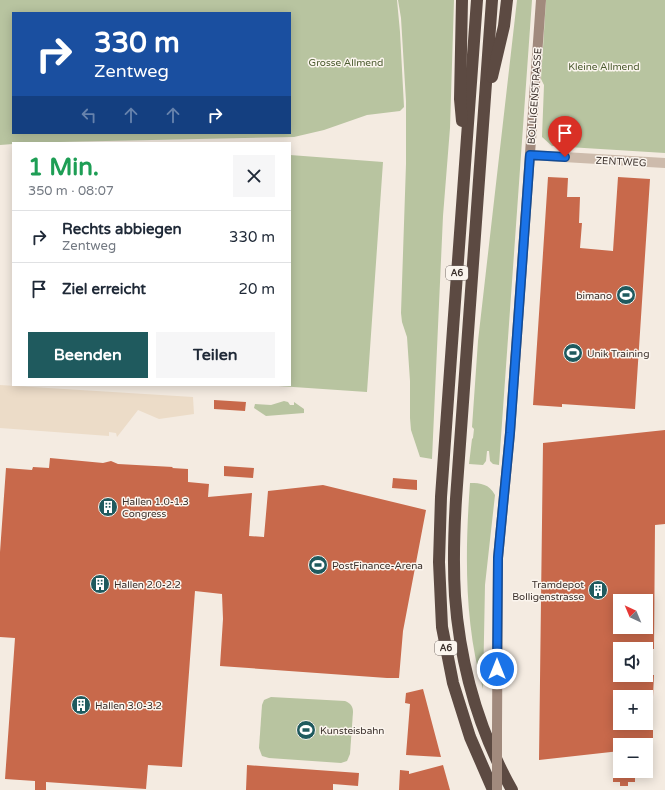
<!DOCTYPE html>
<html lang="de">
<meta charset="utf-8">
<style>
body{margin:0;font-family:"Varela Round",sans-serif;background:#f6f6f7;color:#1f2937;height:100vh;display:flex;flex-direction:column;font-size:15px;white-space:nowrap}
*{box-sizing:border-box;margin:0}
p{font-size:13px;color:#747a83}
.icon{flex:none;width:22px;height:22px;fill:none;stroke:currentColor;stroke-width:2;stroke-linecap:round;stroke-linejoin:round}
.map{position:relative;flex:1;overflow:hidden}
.side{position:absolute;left:12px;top:142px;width:279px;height:244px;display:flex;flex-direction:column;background:#fff;border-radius:0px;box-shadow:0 2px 10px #0003}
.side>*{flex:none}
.top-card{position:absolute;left:12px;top:12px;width:279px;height:122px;border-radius:0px;box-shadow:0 2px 10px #0003;background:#1a4fa0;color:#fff;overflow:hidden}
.needle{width:26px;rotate:316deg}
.buttons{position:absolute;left:613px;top:594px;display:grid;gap:8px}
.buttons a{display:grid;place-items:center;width:40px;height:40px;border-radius:0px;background:#fff;box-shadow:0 2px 10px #0003;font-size:20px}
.pin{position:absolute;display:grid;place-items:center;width:34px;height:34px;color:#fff;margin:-41px -17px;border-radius:50% 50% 50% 0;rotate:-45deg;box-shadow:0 0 4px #0007}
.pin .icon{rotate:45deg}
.me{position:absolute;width:44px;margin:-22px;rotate:0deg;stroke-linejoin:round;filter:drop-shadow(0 0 3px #0008)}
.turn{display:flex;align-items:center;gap:14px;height:84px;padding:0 16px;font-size:18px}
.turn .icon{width:52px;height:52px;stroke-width:2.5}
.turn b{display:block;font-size:28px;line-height:34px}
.lanes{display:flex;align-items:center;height:38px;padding:0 16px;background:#0003;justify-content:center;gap:20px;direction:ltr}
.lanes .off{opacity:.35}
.round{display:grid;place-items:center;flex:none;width:42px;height:42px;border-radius:0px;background:#f6f6f7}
.headline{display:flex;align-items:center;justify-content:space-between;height:68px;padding:0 16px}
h1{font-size:24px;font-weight:800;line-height:30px;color:#1e9e55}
.cta{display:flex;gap:8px;margin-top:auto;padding:8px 16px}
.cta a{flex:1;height:46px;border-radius:0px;background:#1f5a5e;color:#fff;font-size:16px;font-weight:800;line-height:46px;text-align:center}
.cta a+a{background:#f6f6f7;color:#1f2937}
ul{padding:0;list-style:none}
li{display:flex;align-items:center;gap:12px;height:52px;padding:0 16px;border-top:1px solid #e0e1e3}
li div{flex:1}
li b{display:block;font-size:15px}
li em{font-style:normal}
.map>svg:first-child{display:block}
.green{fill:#b8c4a0;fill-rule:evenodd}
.plaza{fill:#ecdcc8}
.building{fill:#c8694b;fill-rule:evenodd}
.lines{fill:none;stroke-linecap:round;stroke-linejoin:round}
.street{stroke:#cdbbac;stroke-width:10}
.secondary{stroke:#a18a7d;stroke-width:10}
.highway{stroke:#5c4a42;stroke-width:12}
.secondary-bridge{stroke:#a18a7d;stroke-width:10}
.route-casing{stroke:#114b97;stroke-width:10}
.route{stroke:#1a73e8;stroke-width:7}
.labels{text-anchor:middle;stroke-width:3;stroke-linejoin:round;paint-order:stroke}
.shield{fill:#fbf5ee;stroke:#756b66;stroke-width:1}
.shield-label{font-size:9px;font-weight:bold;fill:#3b302b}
.park-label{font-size:10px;fill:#4a5a2e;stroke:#fbf5ee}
.street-label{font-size:10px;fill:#3b302b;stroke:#fbf5ee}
.poi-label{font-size:10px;fill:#3b302b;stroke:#fbf5ee;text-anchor:start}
</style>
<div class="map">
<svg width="665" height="790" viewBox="0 0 665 790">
<rect width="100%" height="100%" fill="#f4ebe1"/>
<g class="green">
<path d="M0,0H397L400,32L404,107L400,111L367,115L324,130L294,137L13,143V144L0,145ZM13,13H290V133H13Z"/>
<polygon points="398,0 454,0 450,128 443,216 432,459 420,457 411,430 410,418 410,381 407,337 402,322 401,313 406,164 406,101 401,18"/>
<polygon points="517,0 532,0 499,465 493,464 490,461 489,451 487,451 486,461 483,465 469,464 472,439 473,438 474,429 472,427 478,341"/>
<polygon points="546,0 665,0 665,153 552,146 542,137 544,85 541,79"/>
<polygon points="290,155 383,162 367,392 264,385 290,385"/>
<polygon points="284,401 288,402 290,405 294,405 294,402 304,409 304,413 266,416 254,408 255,404 271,405"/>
<path d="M470,483C481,483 489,484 495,495L485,585L483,689C464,623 465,552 470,483Z"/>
<path d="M271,697L345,701C350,703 353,706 353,712L350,754L347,761L341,763L269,758L262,756L259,748L262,705L264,700Z"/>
</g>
<polygon class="plaza" points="0,385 193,397 194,414 159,419 138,410 117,437 116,433 109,432 109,436 0,428"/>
<g class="building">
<polygon points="548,177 568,178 567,197 580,197 579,223 582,223 580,248 613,251 618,177 650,179 635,409 562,404 562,407 533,405"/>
<polygon points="214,400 246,402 245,411 214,409"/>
<path d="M665,430V524L655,525L654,649H620V675H654L653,697H620V723H653V745H620V751L539,760L543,443ZM620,601H646V627H620Z"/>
<polygon points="50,458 103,463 111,461 118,464 173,467 172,468 188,469 188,482 209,484 208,497 252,493 249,536 264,537 268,491 323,485 426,510 403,631 399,678 387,678 220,666 223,619 222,594 195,591 182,767 148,765 146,789 46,782 46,790 35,790 35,781 5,779 15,638 0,637 0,552 6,468 32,470 33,467 49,468"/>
<polygon points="224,466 254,468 253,478 224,476"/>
<polygon points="393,478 417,480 417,490 392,488"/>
<polygon points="423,689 441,757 406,755 410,704 405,703 406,693"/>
<polygon points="247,765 359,773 358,786 333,784 333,790 246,790"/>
<polygon points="443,765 450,790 399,790 400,770 409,771 409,774"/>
<polygon points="613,771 635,771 635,782 628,782 628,786 620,786 620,782 613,782"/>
</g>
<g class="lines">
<polyline class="street" points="530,155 665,163"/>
<polyline class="secondary" points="497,728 498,558 510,433 541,0"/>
<g class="highway">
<polyline points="477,0 453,329 441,497 439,562 442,627 453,683 470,737 493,790"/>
<path d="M492,0L456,499C454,532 453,564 455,596C460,664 479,731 512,790"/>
<polyline points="492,77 504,26 507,0"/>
<polyline points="462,121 460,99 462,0"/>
</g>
<polyline class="secondary-bridge" points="497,790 497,728"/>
</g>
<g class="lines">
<g class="route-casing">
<polyline id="route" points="497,669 498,558 510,433 530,155 565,157"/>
</g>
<use href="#route" class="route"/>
</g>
<defs>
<g id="stadium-disc" transform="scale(1)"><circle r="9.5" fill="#1f5a5e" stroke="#fbf5ee"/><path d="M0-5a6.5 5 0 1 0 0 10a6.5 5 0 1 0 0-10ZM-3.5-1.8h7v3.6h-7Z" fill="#fff"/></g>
<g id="building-disc" transform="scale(1)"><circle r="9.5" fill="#1f5a5e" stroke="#fbf5ee"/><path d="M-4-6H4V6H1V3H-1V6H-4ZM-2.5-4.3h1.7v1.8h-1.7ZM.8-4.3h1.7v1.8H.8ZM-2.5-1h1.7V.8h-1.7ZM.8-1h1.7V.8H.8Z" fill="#fff"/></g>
</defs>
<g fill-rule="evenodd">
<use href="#stadium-disc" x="626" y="295"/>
<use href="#stadium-disc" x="573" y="353"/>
<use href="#building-disc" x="108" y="507"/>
<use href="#stadium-disc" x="318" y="565"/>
<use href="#building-disc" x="100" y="584"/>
<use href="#building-disc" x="598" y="590"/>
<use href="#building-disc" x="81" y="705"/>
<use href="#stadium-disc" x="306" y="730"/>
</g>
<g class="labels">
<g class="shield">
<rect x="446" y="266" width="22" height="14" rx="3"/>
<rect x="435" y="641" width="22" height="14" rx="3"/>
</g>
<g class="shield-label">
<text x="457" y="276">A6</text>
<text x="446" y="651">A6</text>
</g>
<g class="park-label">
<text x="346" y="66">Grosse Allmend</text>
<text x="604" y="70">Kleine Allmend</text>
</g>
<g class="street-label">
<text transform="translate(534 96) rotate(-86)" y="4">BOLLIGENSTRASSE</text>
<text transform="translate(621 161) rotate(3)" y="4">ZENTWEG</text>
</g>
<g class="poi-label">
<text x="612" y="299" text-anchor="end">bimano</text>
<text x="587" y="357">Unik Training</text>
<text x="122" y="505">Hallen 1.0-1.3<tspan x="122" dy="12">Congress</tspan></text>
<text x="332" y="569">PostFinance-Arena</text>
<text x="114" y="588">Hallen 2.0-2.2</text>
<text x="584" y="588" text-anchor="end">Tramdepot<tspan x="584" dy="12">Bolligenstrasse</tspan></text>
<text x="95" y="709">Hallen 3.0-3.2</text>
<text x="320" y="734">Kunsteisbahn</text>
</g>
</g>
</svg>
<div class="buttons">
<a><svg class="needle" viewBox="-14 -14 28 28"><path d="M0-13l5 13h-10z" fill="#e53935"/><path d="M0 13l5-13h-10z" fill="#747a83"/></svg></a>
<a><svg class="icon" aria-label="sound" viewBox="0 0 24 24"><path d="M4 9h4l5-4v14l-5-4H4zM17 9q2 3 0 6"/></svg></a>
<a>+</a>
<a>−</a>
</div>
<div class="pin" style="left:565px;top:157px;background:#d93025"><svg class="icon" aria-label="arrive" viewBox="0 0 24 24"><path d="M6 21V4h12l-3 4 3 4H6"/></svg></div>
<svg class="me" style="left:497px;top:669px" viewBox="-20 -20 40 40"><circle r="17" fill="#1a73e8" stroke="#fff" stroke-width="3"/><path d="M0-11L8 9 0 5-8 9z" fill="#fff"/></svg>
<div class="top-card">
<div class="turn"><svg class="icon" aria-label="right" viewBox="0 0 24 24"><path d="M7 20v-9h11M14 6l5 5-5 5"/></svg><div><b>330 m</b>Zentweg</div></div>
<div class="lanes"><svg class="icon off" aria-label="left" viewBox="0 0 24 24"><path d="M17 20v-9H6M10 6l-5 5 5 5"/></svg><svg class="icon off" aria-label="ahead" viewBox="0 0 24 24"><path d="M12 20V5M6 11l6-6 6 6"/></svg><svg class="icon off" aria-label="ahead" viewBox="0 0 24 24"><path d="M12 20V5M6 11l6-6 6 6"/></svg><svg class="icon" aria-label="right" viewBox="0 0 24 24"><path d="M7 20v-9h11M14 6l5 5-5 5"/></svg></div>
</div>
<section class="side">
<div class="headline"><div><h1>1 Min.</h1><p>350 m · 08:07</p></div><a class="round"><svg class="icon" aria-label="close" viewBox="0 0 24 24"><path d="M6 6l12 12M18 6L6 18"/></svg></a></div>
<ul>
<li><svg class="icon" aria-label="right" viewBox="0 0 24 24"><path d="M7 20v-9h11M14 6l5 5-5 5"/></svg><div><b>Rechts abbiegen</b><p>Zentweg</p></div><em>330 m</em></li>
<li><svg class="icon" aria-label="arrive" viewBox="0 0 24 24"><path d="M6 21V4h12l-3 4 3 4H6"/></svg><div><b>Ziel erreicht</b></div><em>20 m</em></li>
</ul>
<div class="cta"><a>Beenden</a><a>Teilen</a></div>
</section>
</div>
